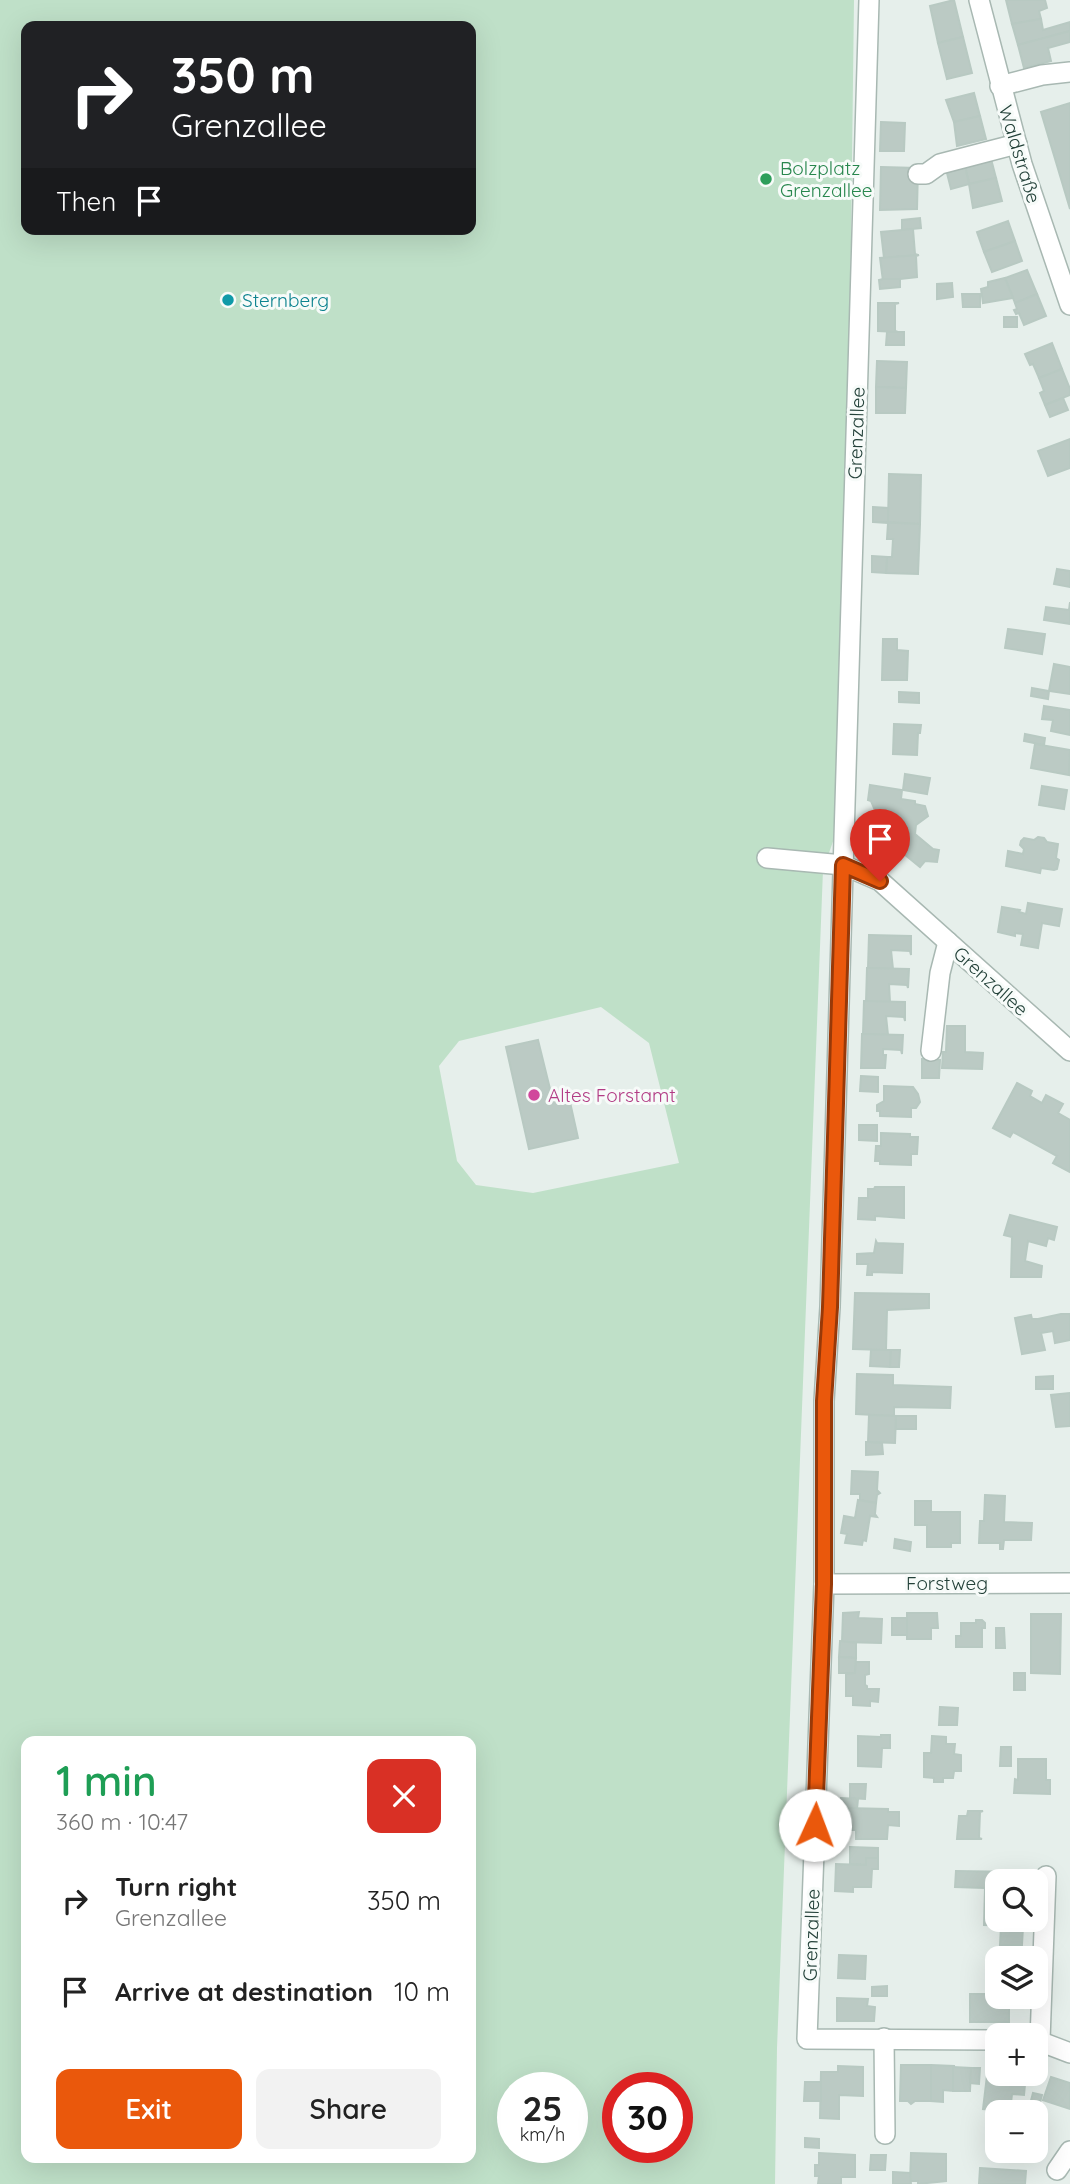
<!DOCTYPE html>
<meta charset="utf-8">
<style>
body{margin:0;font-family:Quicksand,sans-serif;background:#f2f2f2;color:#222;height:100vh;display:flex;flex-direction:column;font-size:26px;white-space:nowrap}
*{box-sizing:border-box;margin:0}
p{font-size:23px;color:#767676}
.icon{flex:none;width:38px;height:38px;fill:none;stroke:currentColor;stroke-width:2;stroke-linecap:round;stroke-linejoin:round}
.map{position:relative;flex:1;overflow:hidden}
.side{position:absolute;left:21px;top:1736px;width:455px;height:427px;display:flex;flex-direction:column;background:#fff;border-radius:14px;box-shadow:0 7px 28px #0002}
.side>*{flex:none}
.hud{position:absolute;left:21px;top:21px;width:455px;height:214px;border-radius:14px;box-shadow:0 7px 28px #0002;background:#202124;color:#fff;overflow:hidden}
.buttons{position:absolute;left:985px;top:1869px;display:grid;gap:14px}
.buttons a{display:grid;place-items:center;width:63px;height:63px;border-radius:14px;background:#fff;box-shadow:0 7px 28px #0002;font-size:35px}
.speed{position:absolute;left:497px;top:2072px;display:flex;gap:14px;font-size:35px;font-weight:700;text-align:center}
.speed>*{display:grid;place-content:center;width:91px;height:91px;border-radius:50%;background:#fff;box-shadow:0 7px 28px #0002;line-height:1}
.speed small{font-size:18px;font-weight:400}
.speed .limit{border:10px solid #d22;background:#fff;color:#111}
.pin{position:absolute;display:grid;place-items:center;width:60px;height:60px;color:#fff;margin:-72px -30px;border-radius:50% 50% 50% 0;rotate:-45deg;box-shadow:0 0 7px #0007}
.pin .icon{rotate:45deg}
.me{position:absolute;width:77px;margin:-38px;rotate:2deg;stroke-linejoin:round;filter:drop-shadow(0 0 5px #0008)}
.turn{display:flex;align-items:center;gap:24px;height:147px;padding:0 35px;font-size:32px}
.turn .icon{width:91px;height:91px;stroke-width:2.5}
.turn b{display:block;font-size:49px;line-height:60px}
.then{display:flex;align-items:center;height:66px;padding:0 35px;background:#0003;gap:14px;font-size:26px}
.round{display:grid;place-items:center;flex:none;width:74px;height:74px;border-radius:14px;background:#f2f2f2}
.summary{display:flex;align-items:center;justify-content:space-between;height:119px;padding:0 35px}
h1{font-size:42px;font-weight:600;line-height:52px;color:#1e9e55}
.cta{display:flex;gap:14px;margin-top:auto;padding:14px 35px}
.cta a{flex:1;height:80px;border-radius:14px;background:#ea580c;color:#fff;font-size:28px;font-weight:600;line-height:80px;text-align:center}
.cta a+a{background:#f2f2f2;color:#222}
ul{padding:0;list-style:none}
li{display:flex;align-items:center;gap:21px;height:91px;padding:0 35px}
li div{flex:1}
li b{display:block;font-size:26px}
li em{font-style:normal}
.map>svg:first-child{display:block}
.green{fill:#bfe0c8;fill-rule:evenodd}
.building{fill:#bbcac4;stroke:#b8c9c2;stroke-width:2}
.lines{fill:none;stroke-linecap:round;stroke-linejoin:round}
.minor-casing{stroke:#a8b8b2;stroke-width:22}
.minor{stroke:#fff;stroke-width:19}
.route-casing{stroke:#983908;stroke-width:18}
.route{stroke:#ea580c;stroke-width:12}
.leisure-dot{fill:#2e9e5b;stroke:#f7fbf9;stroke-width:2.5}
.culture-dot{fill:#0f9aa8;stroke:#f7fbf9;stroke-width:2.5}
.hotel-dot{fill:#d1479c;stroke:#f7fbf9;stroke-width:2.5}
.labels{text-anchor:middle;stroke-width:6;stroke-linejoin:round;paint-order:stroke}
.street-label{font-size:19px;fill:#24423a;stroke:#f7fbf9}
.leisure-label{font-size:19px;fill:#27864d;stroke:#f7fbf9;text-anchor:start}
.culture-label{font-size:19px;fill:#0d838f;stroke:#f7fbf9;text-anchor:start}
.hotel-label{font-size:19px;fill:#b23c85;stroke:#f7fbf9;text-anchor:start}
</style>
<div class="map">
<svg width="1070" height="2184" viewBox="0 0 1070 2184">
<rect width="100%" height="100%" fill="#e6efeb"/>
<path class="green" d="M0,0H854L844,810L823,870L777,2048L775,2184H0ZM26,26H471V229H26ZM601,1007L649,1043L679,1163L533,1193L476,1185L457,1161L439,1066L459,1041ZM26,1741H471V2158H26ZM513,2088H572V2147H513ZM618,2088H677V2147H618Z"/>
<g class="building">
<polygon points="954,0 963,37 938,43 930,6"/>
<polygon points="1006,0 1045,0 1047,8 1039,11 1041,19 1012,24"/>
<polygon points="1041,19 1043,30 1070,22 1070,31 1018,45 1012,24"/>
<polygon points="1070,31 1070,42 1048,48 1051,61 1024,68 1018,45"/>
<polygon points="963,37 972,73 947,79 938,43"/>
<polygon points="974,93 980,116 954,122 946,100"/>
<polygon points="1070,103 1070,209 1041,112"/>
<polygon points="980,116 986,139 957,146 954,122"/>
<polygon points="881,122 905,123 904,151 880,151"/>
<polygon points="990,155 996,178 969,184 964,162"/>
<polygon points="964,162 969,184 951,189 946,169"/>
<polygon points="881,167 918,168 917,209 880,210"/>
<polygon points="996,178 1002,201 973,208 969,184"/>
<polygon points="920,218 921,228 902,230 902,220"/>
<polygon points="1008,221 1015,241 984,252 977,232"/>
<polygon points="913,229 915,254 918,255 884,258 881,232"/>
<polygon points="1015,241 1022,261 992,272 984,252"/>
<polygon points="919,255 916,256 917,277 883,281 880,258"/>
<polygon points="1027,270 1037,294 1015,303 1005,278"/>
<polygon points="1005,278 1013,298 983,303 981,289 988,287 988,282"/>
<polygon points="883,279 900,279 900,287 880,289 879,280"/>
<polygon points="952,283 953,297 937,299 937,284"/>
<polygon points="962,294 980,294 980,307 963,307"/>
<polygon points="1037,294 1046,316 1024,325 1019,313 1016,314 1014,310 1017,309 1015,303"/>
<polygon points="878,303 899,303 895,304 895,331 898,332 878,331"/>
<rect x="1004" y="317" width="13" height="10"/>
<polygon points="887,332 904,332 904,345 886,345"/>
<polygon points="1052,343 1062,369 1039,378 1033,364 1030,365 1025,354"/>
<polygon points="877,361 907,362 906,388 876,387"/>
<polygon points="1062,369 1070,389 1070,395 1045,405 1040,393 1044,391 1039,378"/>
<polygon points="876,387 906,388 905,413 876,413"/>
<polygon points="1063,398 1068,410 1050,417 1045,405"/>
<polygon points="1070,439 1070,468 1048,476 1038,451"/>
<polygon points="889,474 921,475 920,524 888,522"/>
<polygon points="873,507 888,508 888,522 873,522"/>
<polygon points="873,522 920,524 918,574 886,573 887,557 892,557 893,539 887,539 888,523"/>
<polygon points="872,556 887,557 886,573 872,572"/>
<polygon points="1057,569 1070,571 1070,587 1054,584"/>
<polygon points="1070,602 1070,624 1044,620 1046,607 1069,610"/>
<polygon points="1008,629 1045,634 1042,654 1005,648"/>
<polygon points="883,639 897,639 897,650 908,651 907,680 882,680"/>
<polygon points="1054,664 1070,667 1070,694 1049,691"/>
<polygon points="1032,688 1049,691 1048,699 1031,696"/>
<polygon points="899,692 919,693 919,703 899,702"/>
<polygon points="1044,706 1070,710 1070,735 1051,731 1053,720 1042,719"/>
<polygon points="894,724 921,725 920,733 918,733 917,755 893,754"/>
<polygon points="1025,734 1045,738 1044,745 1024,741"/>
<polygon points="1035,744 1070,750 1069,775 1031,768"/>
<polygon points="905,774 930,778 927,794 903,790"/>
<polygon points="870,785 902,790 901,799 915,801 915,804 925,806 928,816 916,825 915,834 933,849 939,850 937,862 925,861 920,867 898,849 899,842 895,841 891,830 883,829 875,808 874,808 871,801 868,800"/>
<polygon points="1042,786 1067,790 1064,809 1039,805"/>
<polygon points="1038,837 1044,838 1047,842 1058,844 1056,858 1059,860 1057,869 1054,870 1041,868 1040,873 1006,866 1008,851 1023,854 1024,849 1020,845 1021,841 1024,838 1034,840"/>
<polygon points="1028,903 1062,909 1059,926 1042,923 1038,948 1021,945 1023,934 1015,933 1015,936 998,932 1002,907 1020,910 1019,912 1026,914"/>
<polygon points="869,935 911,936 911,955 910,951 891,950 893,969 868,968"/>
<polygon points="867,968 909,969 908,988 907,985 889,984 890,1002 866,1002"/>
<polygon points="864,1001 905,1002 905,1021 904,1017 886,1016 888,1035 863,1034"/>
<polygon points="947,1026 965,1026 965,1052 983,1053 982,1069 942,1068 943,1052 946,1052"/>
<polygon points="862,1034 903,1035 902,1054 901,1050 883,1049 883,1055 886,1055 885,1068 861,1068"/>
<polygon points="538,1040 552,1097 568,1093 578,1138 529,1149 506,1047"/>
<polygon points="922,1059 940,1060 939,1078 922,1078"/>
<polygon points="861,1076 878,1077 878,1092 860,1091"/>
<polygon points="1017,1083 1032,1091 1030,1096 1042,1103 1046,1095 1063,1104 1058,1113 1070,1120 1070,1172 1053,1163 1057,1156 1013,1132 1010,1137 993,1128"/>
<polygon points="884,1086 913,1087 918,1094 920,1102 916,1108 911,1108 911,1117 880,1116 880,1111 877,1111 877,1105 884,1101"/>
<polygon points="859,1125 877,1125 877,1141 859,1140"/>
<polygon points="881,1133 910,1134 910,1137 918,1137 917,1154 911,1154 911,1165 880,1164 880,1161 875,1161 876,1146 881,1146"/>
<polygon points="875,1187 904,1187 904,1218 875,1216 875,1220 858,1219 859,1198 868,1198 868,1189 874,1189"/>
<polygon points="1010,1215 1057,1227 1054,1240 1048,1238 1046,1246 1028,1241 1025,1261 1042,1266 1041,1277 1011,1277 1012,1237 1004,1235"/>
<polygon points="876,1241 877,1243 903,1244 902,1273 872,1272 872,1275 867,1275 868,1264 857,1264 857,1254 874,1253"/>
<polygon points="855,1293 929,1294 929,1308 887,1310 886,1350 853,1349"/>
<polygon points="1061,1314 1070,1314 1070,1340 1055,1343 1053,1331 1041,1333 1045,1350 1022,1354 1015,1318 1031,1315 1032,1319 1038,1319"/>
<polygon points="871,1350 891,1350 890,1367 870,1366"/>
<polygon points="891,1350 900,1350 899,1367 890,1367"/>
<polygon points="857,1374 893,1375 893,1385 951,1387 950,1408 894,1407 894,1416 856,1414"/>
<polygon points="1053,1376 1053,1389 1036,1389 1036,1377"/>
<polygon points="1070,1393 1070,1426 1056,1427 1051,1395"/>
<polygon points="869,1415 896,1416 895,1443 868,1442"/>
<rect x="896" y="1416" width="20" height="13"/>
<polygon points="866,1442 882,1443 883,1454 866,1455"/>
<polygon points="852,1471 878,1472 877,1490 880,1493 877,1495 876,1503 860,1500 860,1494 851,1494"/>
<polygon points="985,1495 1005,1496 1004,1522 1032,1523 1031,1540 1004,1540 1003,1549 1000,1549 1000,1543 979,1543 980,1521 984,1521"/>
<polygon points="858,1500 876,1503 875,1514 877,1517 870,1516 866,1541 863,1540 862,1545 845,1543 847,1534 841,1533 844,1516 855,1518"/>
<polygon points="915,1501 931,1501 931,1512 960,1512 960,1543 951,1543 951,1547 927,1547 927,1525 915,1525"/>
<polygon points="895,1539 911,1542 910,1551 894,1548"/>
<polygon points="859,1612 858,1618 882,1619 881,1643 842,1642 843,1613"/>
<polygon points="907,1613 937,1613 938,1628 931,1628 931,1639 907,1639"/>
<polygon points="1031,1614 1061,1614 1060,1674 1031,1673"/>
<rect x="892" y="1618" width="15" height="17"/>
<polygon points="976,1620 982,1620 985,1623 985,1628 982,1628 982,1647 956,1647 956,1636 961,1636 961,1623 976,1623"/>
<polygon points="996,1628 1004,1628 1005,1648 996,1648"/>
<polygon points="840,1641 856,1643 856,1658 839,1657"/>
<polygon points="839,1657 856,1658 855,1673 839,1673"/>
<polygon points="856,1662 869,1662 869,1674 865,1675 865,1685 867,1686 867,1689 879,1689 878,1702 870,1701 870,1706 853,1705 853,1696 846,1696 846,1674 855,1673"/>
<rect x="1014" y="1673" width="11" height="17"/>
<polygon points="940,1707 958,1708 957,1725 939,1725"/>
<polygon points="881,1735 890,1735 890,1748 882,1748 881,1767 858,1766 858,1736 881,1737"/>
<polygon points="932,1736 946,1737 946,1744 955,1744 954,1754 961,1755 961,1771 954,1771 953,1778 943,1778 943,1782 934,1782 934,1778 924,1777 924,1753 931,1753"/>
<polygon points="1001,1747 1011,1747 1011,1766 1000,1766"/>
<polygon points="1018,1759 1046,1759 1046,1780 1050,1780 1050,1794 1014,1793 1015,1779 1018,1780"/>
<polygon points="850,1784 866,1784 865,1799 850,1798"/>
<polygon points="841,1798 858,1799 857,1809 841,1808"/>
<polygon points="845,1808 888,1809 888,1812 899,1812 899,1826 888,1825 887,1839 856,1839 856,1830 845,1830"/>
<polygon points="968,1811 983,1811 980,1812 979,1838 982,1839 957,1839 959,1816 967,1816"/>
<polygon points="850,1847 878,1848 878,1858 866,1858 866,1865 850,1864"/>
<polygon points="866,1858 878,1858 878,1869 872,1869 871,1887 853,1887 853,1892 835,1891 836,1864 866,1865"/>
<polygon points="956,1871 1020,1872 1020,1881 998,1881 998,1920 1020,1920 1020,1926 984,1925 985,1888 955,1887"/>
<polygon points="1001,1926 1023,1926 1022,1945 1000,1945"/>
<polygon points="839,1955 866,1956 865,1979 838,1978"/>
<polygon points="887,1986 887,1996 872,1996 872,1987"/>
<polygon points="970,1994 998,1994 998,1997 1009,1997 1009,2022 970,2022"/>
<polygon points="837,1998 868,1999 867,2006 875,2007 874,2021 837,2021"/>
<polygon points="901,2065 931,2065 931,2101 915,2101 911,2104 908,2101 900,2101"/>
<polygon points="931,2065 954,2066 953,2091 943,2090 943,2102 931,2101"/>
<polygon points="838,2066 863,2067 863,2096 839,2095 839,2119 820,2118 821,2072 838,2072"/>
<polygon points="953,2067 971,2068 970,2091 953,2091"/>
<polygon points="988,2067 998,2068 998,2074 1026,2074 1024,2095 1012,2094 1010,2112 983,2109"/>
<polygon points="971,2068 980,2068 979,2084 970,2083"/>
<polygon points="1051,2077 1070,2083 1070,2109 1043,2100"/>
<polygon points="805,2082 821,2082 821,2101 804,2101"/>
<polygon points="1033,2093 1042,2095 1038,2110 1029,2108"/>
<polygon points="805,2138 819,2139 819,2148 805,2147"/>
<polygon points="819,2153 855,2155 855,2177 841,2177 841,2184 818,2184 819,2176 815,2176 815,2165 819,2165"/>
<polygon points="911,2153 946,2154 946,2181 918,2184 918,2181 910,2181"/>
<polygon points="871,2155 886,2155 885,2170 870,2170"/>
<polygon points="980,2168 1026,2171 1025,2184 979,2184"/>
<polygon points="893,2172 910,2173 911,2184 893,2184"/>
</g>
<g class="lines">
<g class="minor-casing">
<g id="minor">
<polyline points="869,0 830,1307 824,1401 824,1584 807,2039 998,2040"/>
<polyline points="979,0 1022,164 1070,305"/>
<polyline points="1000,86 1042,75 1070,72"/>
<polyline points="918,174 926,174 940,164 1017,144"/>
<polyline points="767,858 843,865 880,881 1070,1051"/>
<polyline points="931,1051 940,973 948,942"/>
<polyline points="824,1584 1070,1583"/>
<polyline points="884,2038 885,2134"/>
<polyline points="1036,2040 1070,2053"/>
<polyline points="1040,2040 1046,1876"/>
<polyline points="1057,2170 1070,2151"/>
</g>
</g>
<use href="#minor" class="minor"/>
</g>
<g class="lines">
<g class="route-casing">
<polyline id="route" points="815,1825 824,1584 824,1401 830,1307 843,865 880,881"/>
</g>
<use href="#route" class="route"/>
</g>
<circle class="leisure-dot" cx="766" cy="179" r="7"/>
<circle class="culture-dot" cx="228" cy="300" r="7"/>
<circle class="hotel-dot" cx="534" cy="1095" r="7"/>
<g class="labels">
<g class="street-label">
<text transform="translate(1020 154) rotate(73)" y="7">Waldstraße</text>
<text transform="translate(856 433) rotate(-88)" y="7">Grenzallee</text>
<text transform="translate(991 981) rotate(42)" y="7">Grenzallee</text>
<text x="947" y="1590">Forstweg</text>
<text transform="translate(811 1935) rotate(-88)" y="7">Grenzallee</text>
</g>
<g class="leisure-label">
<text x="780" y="175">Bolzplatz<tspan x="780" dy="22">Grenzallee</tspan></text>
</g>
<g class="culture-label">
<text x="242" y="307">Sternberg</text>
</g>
<g class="hotel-label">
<text x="548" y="1102">Altes Forstamt</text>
</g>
</g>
</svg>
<div class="buttons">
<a><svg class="icon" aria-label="search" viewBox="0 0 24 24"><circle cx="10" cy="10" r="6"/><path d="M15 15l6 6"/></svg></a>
<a><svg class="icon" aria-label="layers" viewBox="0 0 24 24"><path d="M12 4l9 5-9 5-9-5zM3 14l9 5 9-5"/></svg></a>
<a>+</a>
<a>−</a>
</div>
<div class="speed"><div>25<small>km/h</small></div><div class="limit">30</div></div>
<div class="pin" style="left:880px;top:881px;background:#d93025"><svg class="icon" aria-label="arrive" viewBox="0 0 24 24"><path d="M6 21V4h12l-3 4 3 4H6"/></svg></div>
<svg class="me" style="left:815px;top:1825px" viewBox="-20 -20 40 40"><circle r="19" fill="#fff"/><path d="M0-13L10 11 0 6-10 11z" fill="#ea580c"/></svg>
<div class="hud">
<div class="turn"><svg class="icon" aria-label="right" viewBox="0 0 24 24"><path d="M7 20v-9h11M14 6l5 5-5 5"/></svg><div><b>350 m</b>Grenzallee</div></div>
<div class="then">Then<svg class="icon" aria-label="arrive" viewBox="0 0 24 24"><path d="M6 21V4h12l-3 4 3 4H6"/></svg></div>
</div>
<section class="side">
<div class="summary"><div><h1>1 min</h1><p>360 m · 10:47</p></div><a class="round" style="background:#d93025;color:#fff"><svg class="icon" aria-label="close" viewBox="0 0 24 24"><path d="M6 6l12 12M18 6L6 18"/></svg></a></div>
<ul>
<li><svg class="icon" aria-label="right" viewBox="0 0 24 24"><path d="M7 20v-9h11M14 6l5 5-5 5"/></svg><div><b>Turn right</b><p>Grenzallee</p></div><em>350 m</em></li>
<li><svg class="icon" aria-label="arrive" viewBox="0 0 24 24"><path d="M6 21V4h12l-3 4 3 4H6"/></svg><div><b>Arrive at destination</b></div><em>10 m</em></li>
</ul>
<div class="cta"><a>Exit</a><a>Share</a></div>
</section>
</div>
